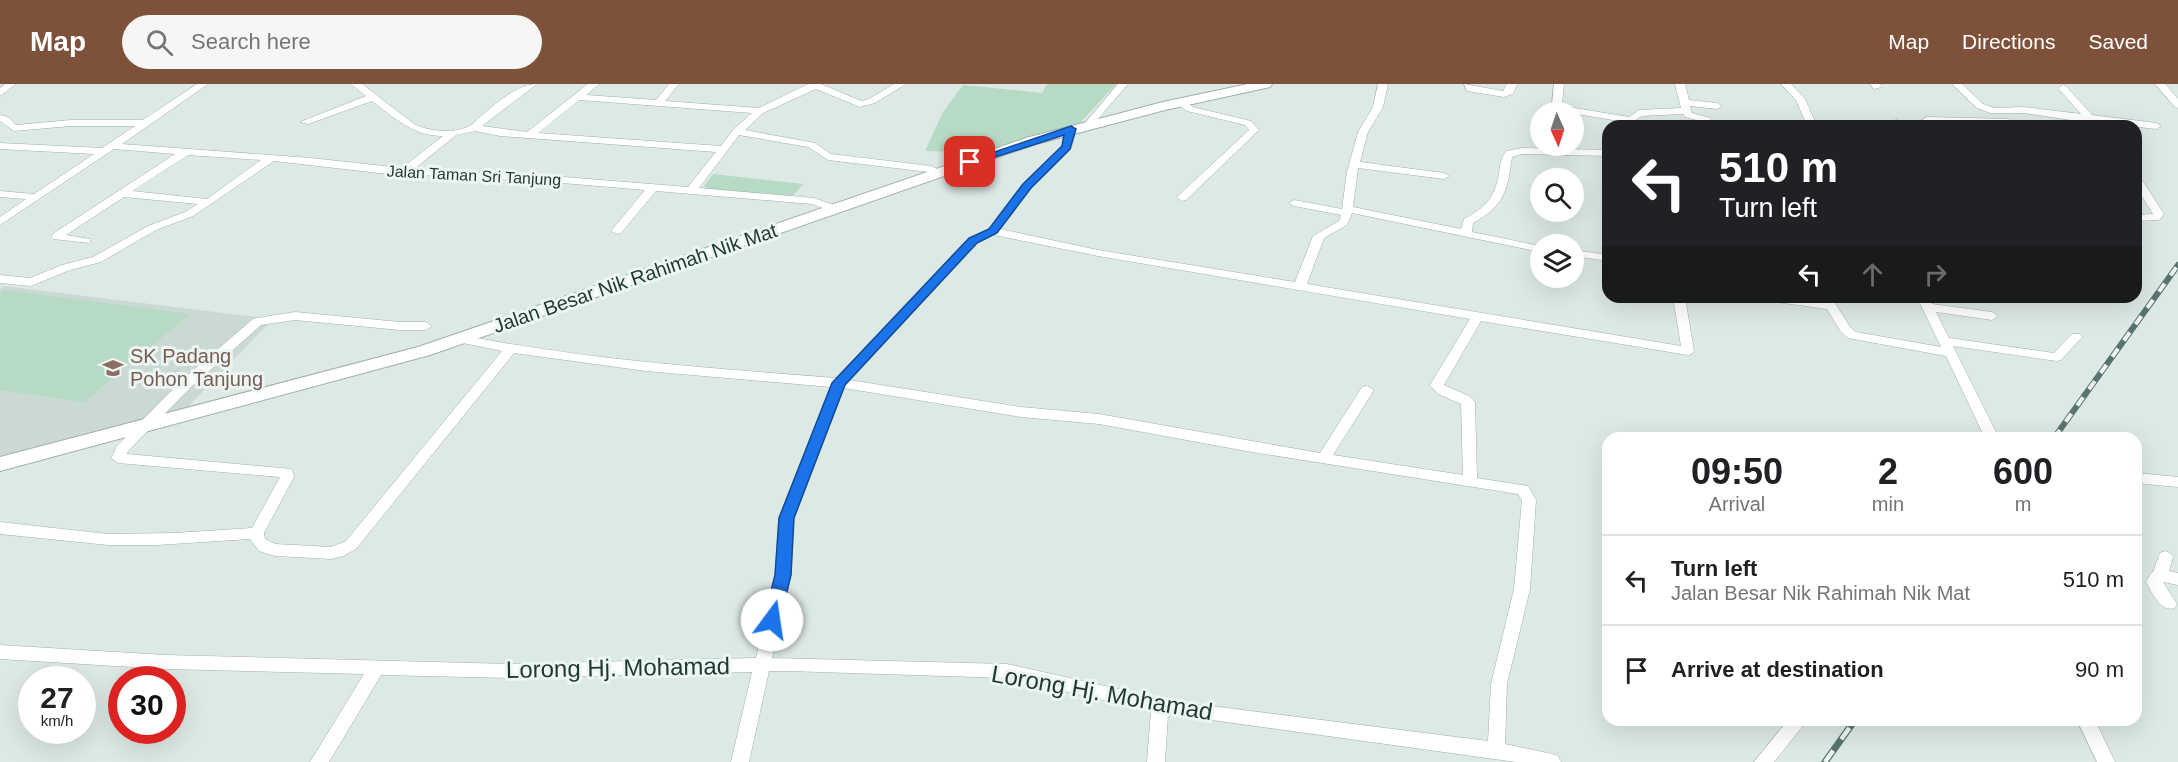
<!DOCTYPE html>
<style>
body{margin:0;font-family:Arial,sans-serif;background:#f6f6f6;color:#202124;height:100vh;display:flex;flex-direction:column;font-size:22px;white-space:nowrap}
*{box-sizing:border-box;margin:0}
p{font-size:20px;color:#757577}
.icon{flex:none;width:33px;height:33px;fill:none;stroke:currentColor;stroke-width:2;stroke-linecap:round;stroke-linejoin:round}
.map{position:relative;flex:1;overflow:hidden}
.side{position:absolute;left:1602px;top:348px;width:540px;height:294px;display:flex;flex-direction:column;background:#fff;border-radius:18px;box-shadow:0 6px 24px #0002}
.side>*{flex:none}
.hud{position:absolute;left:1602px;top:36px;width:540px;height:183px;border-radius:18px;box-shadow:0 6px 24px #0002;background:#202124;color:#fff;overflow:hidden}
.needle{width:39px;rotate:177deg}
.buttons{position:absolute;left:1530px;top:18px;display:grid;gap:12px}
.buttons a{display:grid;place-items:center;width:54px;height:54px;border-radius:50%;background:#fff;box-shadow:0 6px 24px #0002;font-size:30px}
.speed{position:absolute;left:18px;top:582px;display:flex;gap:12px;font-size:30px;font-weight:700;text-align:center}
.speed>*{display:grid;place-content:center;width:78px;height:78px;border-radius:50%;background:#fff;box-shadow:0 6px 24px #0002;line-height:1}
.speed small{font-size:15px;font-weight:400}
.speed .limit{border:9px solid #d22;background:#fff;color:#111}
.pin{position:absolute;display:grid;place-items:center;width:51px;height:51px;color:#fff;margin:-26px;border-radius:12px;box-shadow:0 3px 9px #0006}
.me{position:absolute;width:66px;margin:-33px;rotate:14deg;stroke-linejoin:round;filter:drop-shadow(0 0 4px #0008)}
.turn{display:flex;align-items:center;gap:21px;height:126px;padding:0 18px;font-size:27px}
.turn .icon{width:78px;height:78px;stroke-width:2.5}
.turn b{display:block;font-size:42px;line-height:51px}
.lanes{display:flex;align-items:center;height:57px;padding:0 18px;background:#0003;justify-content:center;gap:30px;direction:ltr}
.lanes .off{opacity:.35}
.eta{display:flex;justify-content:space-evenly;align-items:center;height:102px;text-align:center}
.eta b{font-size:36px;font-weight:700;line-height:42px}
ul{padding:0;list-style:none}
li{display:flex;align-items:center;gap:18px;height:90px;padding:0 18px;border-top:2px solid #e0e0e0}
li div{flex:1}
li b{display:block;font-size:22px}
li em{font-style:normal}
header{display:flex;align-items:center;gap:36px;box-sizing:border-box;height:84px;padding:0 30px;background:#7e523a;color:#fff}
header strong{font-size:28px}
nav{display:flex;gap:33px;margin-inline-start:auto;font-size:21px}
.search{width:420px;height:54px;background:#f6f6f6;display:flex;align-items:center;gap:15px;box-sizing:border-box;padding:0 21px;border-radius:33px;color:#757577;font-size:22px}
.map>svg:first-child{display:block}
.built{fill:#cbd9d4}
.green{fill:#b6dac4}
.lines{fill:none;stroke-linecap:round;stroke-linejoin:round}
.minor-casing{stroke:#a0b0ac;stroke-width:1}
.tertiary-casing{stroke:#a0b0ac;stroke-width:2}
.minor{fill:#fff;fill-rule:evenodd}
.tertiary{fill:#fff;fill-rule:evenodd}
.rail-far1-casing{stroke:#597470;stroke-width:6}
.rail-casing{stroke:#597470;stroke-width:7}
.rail-far1{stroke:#edf6f2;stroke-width:4;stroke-dasharray:10;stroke-linecap:butt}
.rail{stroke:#edf6f2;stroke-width:4.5;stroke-dasharray:14;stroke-linecap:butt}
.route{fill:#1a73e8;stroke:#114b97;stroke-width:1.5}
.labels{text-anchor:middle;stroke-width:6;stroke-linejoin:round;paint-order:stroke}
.far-street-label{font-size:16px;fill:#1f3834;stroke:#edf6f2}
.street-label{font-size:20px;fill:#1f3834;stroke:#edf6f2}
.education-label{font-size:20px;fill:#785e54;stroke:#edf6f2;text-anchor:start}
.near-street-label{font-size:24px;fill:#1f3834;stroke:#edf6f2}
</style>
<header>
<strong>Map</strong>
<div class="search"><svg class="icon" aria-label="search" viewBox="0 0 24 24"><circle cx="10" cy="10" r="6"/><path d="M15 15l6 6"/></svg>Search here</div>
<nav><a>Map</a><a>Directions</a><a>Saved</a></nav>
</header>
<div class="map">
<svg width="2178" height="678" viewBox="0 0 2178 678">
<rect width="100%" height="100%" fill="#dde9e5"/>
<polygon class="built" points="4,202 273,235 178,333 0,378 0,205"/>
<g class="green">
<polygon points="1047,0 1116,0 1080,39 981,69 925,67 943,28 963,1 1042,9"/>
<polygon points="713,90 803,100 793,112 707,106 704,102"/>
<polygon points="4,206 190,230 84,318 0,306 0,210"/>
</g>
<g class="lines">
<g class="minor-casing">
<g id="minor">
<polygon points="5,0 16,0 0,12 0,4"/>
<path d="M197,0H208L122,60L311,74L402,84L443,52C413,52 395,34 372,17L308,40L300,38L366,12L351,0H362L414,40C430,48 454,50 470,42C474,40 477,35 480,33C495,20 517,0 537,0L482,42L527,48L588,0H599L586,11L656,16L669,0H679L665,17L759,24L808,0H821L861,17L869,15L894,0H906L875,19L860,23L816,5L763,29L745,46L815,59L831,70L931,82L945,89L940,92L929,88L828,76L808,63L739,51L699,104L814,114L839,123V127H831L812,120L656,107L621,149L617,150L611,147L645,106L551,98L379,89L274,77L193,132L156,146L101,178L70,186L31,202L0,199V191L30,194L62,181L93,173L148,142L185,128L198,120L124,113L66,151L90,155V159L53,155L51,153L54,149L175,70L114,65L0,141V133L26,115L0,113V107L34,110L94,70L0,65V59L102,64L135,42H71L14,47L0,37V31L8,33L16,41L71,36H143ZM579,16L752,29L733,46L721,62L538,49ZM475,47L500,52L716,68L688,103L551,92L414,85L456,51ZM188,71L261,76L207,115L132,107Z"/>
<polygon points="1118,0 1128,0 1091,43 1085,43 1085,39"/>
<path d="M1378,0H1388L1383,23L1368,48L1360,78L1444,89L1449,92L1444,95L1358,84L1353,123L1461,145L1464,135C1486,123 1494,115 1499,90C1500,81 1501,74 1506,67L1522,64L1608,66V72L1522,70L1512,73C1507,107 1505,121 1473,139L1472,148L1540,162V168L1352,129L1347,141L1324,154L1307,200L1681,262L1673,213H1685L1694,267L1692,270L1688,271L1481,237L1444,301L1469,312L1475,318L1477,394L1528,402L1536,416L1530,505L1507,600L1505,660L1552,670L1558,672L1561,678H1516L1168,630L1165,678H1147L1151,627L1007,594L788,587H769L749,678H731L752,588L510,594L381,591L329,678H310L364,590L165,585L0,575V561L165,571L510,580L756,574L775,491L779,434L831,303L646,287L514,269L356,465L343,472L331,475L275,472L259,467L250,455L157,461H108L0,450V438L108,450L174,449L252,444L280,393L118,379L111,374L117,362L182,296L253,235L257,234L295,228L400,238H426L432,242L426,246H400L295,236L261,241L192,302L128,367L127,370L292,385L294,393L264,449L265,455L275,460L331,463L346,457L502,267L458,258L456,255L458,252L462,251C585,276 711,284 836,294L969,155L989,145L1023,100L1062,62L1066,45L1071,42L1076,45L1071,65L1031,104L1000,145L1098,166L1295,198L1313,152L1339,137L1341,131L1294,122L1289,119L1294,116L1342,125L1347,88L1358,48L1373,23ZM994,151L1098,172L1470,235L1430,301L1438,310L1461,320L1463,391L1333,371L1374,306L1367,302L1362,303L1320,369L1099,330L1021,323L849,296L977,159ZM844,304L1021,333L1099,340L1252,368L1518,410L1522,416L1514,505L1491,600L1488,657L1172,617L1007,580L772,574L791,491L793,434Z"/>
<polygon points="1464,0 1503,7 1507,0 1517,0 1513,10 1504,13 1467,7"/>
<polygon points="1554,0 1564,0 1562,20 1569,23 1629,33 1639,26 1681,24 1675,0 1685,0 1689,16 1717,19 1722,22 1717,25 1690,22 1692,29 1710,34 1718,42 1707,42 1704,38 1685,33 1683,30 1642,32 1631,39 1564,28 1552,21"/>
<polygon points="1781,0 1791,0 1805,15 1817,42 1807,42 1796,16"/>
<polygon points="1870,0 1880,0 1882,3 1874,5"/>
<polygon points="1952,0 1962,0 1983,20 1994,24 2023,23 2081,30 2058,4 2063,1 2066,2 2092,31 2156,39 2161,42 2156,45 2095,38 2091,39 2023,29 1990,29 1977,24"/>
<polygon points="2155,0 2165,0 2178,15 2178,24 2175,23"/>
<polygon points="1177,16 1183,16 1193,23 1251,37 1259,46 1186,116 1182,117 1177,114 1178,112 1249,46 1245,41 1187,27 1177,20"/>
<polygon points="1927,33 2009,35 2014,38 2009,41 1924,38 1922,36"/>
<polygon points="1898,35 1906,42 1896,42 1893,38"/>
<polygon points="2136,92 2140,93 2164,130 2159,136 2136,137 2136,131 2153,130 2136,103"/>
<polygon points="1574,166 1608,171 1608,177 1574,172"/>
<polygon points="1763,213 1794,213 1835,219 1850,243 1856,248 1941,263 1917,213 1929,213 1932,220 1992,228 1998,232 1992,236 1936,228 1949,254 2054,269 2072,250 2080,250 2082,253 2061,276 2057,277 1953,262 1999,354 1985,354 1946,272 1848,254 1841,248 1827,225 1769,217"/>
<polygon points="2136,389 2178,393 2178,403 2136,399"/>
<path d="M2165,467L2170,469L2173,473L2169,487L2178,489V501L2163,498L2177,520L2175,524C2161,529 2152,509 2146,498L2151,489L2153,488L2160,469Z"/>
<polygon points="1788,636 1807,636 1774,678 1754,678"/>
<polygon points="2077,636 2095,636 2115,678 2097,678"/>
</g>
</g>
<g class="tertiary-casing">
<polygon id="tertiary" points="1248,0 1272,0 1270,3 1165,26 1036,60 430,271 0,387 0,373 418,263 1026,54 1163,18"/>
</g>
<use href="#minor" class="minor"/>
<use href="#tertiary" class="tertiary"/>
<g class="rail-far1-casing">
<polyline id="rail-far1" points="2054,354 2178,181"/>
</g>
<g class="rail-casing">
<polyline id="rail" points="1825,678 1855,636"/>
</g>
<use href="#rail-far1" class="rail-far1"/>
<use href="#rail" class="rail"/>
</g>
<polygon class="route" points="1071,42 1076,45 1070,65 1031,104 997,149 977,159 845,301 794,434 791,491 780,536 778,540 772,542 766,540 764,536 775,491 779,434 832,299 969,154 989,145 1023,100 1062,62 1064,51 974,80 965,78"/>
<defs>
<g id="school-bare" transform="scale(1.62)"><path d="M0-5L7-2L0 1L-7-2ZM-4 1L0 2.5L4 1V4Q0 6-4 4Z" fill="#8d6e63" stroke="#edf6f2" stroke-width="2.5" paint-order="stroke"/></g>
</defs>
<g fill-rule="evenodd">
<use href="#school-bare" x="113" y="284"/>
</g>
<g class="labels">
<g class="far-street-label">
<text transform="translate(474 91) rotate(3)" y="6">Jalan Taman Sri Tanjung</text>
</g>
<g class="street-label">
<text transform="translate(635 194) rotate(-19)" y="7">Jalan Besar Nik Rahimah Nik Mat</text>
</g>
<g class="education-label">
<text x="130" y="279">SK Padang<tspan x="130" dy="23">Pohon Tanjung</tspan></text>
</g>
<g class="near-street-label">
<text transform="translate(618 584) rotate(-1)" y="8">Lorong Hj. Mohamad</text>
<text transform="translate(1102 609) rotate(10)" y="8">Lorong Hj. Mohamad</text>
</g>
</g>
</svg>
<div class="buttons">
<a><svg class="needle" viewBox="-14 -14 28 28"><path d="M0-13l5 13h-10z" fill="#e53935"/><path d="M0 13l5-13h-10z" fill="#757577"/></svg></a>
<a><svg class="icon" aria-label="search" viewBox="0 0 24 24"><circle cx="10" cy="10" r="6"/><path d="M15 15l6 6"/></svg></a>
<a><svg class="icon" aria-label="layers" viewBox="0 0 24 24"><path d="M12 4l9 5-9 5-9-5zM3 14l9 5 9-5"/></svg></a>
</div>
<div class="speed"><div>27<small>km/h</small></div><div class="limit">30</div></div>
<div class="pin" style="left:970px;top:78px;background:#d93025"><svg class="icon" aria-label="arrive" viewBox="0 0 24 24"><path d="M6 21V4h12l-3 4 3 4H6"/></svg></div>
<svg class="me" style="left:772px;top:536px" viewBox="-20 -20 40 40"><circle r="19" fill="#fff"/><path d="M0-13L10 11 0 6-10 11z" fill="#1a73e8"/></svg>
<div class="hud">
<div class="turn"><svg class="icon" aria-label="left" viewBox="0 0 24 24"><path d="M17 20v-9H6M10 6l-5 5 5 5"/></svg><div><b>510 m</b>Turn left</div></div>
<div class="lanes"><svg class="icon" aria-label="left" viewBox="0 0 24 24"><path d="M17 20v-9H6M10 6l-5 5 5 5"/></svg><svg class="icon off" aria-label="ahead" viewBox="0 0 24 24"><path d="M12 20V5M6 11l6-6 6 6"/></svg><svg class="icon off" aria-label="right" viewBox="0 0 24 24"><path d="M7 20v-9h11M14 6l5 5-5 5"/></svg></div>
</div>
<section class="side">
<div class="eta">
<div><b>09:50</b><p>Arrival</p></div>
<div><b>2</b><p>min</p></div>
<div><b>600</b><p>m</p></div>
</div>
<ul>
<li><svg class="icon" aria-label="left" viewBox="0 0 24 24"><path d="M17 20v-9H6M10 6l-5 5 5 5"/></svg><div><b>Turn left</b><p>Jalan Besar Nik Rahimah Nik Mat</p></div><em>510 m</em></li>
<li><svg class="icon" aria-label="arrive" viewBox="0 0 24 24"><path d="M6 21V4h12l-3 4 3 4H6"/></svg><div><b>Arrive at destination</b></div><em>90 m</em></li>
</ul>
</section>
</div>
